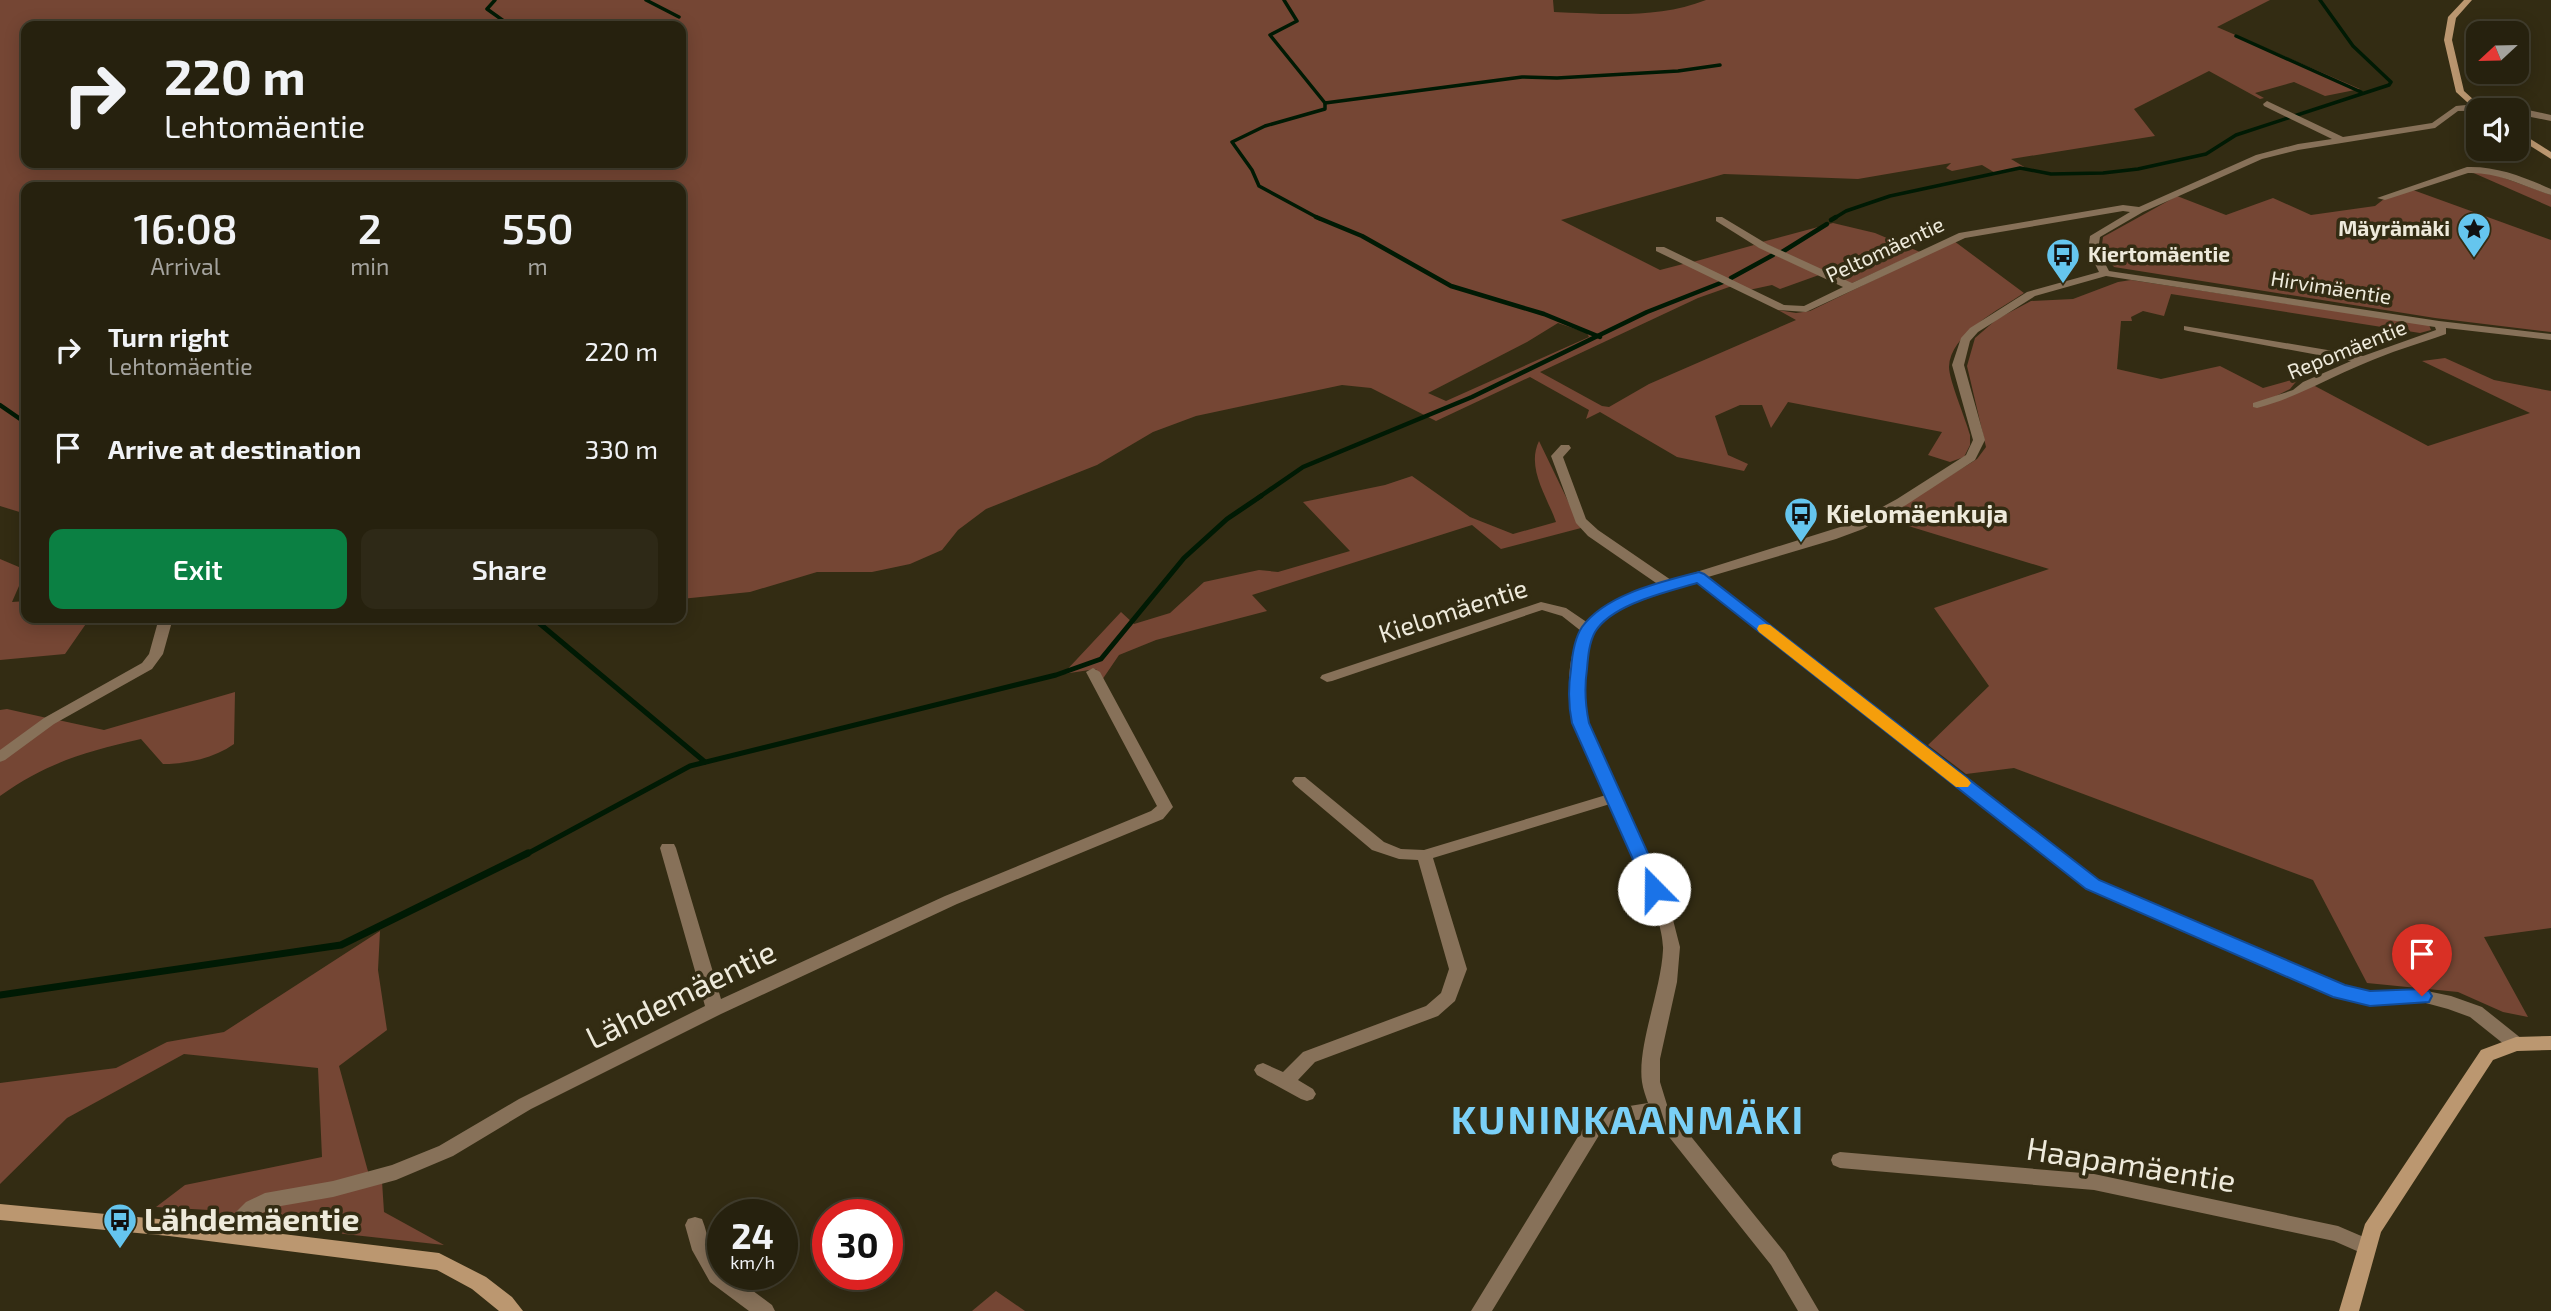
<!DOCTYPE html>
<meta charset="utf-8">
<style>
body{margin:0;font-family:"Exo 2",sans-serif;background:#2e2917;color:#f1f3f6;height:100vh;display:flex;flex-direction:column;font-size:26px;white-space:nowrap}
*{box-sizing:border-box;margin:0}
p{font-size:23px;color:#a4a39e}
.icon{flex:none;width:38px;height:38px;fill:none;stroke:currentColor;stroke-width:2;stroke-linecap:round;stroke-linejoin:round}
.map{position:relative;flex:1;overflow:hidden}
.panel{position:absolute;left:21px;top:182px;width:665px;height:441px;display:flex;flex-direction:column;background:#26210e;border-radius:14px;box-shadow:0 4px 18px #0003,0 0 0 2px #423e2e}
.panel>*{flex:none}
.guide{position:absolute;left:21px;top:21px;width:665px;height:147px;border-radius:14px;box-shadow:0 4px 18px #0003,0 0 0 2px #423e2e;background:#26210e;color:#f1f3f6;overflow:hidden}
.needle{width:46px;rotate:248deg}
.fabs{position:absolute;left:2466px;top:21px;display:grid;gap:14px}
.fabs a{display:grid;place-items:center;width:63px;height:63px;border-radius:14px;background:#26210e;box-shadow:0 4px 18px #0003,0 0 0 2px #423e2e;font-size:35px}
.speed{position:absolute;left:707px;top:1199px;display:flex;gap:14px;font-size:35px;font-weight:700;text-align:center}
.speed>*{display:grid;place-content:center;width:91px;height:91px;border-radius:50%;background:#26210e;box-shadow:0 4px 18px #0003,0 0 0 2px #423e2e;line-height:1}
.speed small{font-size:18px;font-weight:400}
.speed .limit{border:10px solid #d22;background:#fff;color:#111}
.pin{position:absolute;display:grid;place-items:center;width:60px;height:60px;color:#fff;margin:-72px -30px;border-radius:50% 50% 50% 0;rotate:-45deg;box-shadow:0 0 7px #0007}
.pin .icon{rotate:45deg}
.me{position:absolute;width:77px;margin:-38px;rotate:338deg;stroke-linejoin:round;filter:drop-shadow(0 0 5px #0008)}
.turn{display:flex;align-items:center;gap:24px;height:147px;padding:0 28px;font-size:32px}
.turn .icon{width:91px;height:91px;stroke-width:2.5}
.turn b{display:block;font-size:49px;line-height:60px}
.eta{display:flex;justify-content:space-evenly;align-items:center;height:119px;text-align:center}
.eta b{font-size:42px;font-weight:600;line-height:49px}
.cta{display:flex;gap:14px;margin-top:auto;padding:14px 28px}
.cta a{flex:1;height:80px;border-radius:14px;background:#0b8043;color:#fff;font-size:28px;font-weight:600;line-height:80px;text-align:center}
.cta a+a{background:#2e2917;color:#f1f3f6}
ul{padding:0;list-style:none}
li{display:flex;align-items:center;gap:21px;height:98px;padding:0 28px}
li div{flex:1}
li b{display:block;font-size:26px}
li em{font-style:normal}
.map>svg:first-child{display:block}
.green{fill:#754634;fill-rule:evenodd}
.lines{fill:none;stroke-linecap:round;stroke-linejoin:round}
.stream-far3{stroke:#001a04;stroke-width:3.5}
.stream-far2{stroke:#001a04;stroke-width:4.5}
.stream-far1{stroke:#001a04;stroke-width:5}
.stream{stroke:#001a04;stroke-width:7}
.street{fill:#877159;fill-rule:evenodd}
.secondary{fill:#bb9770;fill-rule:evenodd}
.route{fill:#1a73e8;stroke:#114b97;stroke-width:2}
.slow{fill:#f59e0b}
.labels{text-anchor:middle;stroke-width:7;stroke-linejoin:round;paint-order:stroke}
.far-poi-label{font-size:21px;font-weight:bold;fill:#eeeadb;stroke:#332c13;text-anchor:end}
.far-street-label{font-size:21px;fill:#eeeadb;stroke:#332c13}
.poi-label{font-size:26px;font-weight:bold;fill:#eeeadb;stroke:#332c13;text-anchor:start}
.street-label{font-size:26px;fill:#eeeadb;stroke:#332c13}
.near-street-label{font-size:32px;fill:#eeeadb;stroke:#332c13}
.near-poi-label{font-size:32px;font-weight:bold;fill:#eeeadb;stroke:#332c13;text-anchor:start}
.near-district-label{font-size:40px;font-weight:bold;letter-spacing:2px;fill:#7ad0f7;stroke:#332c13}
</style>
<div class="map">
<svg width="2551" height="1311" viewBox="0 0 2551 1311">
<rect width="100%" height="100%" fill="#332c13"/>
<g class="green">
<path d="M0,0H1553L1554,12C1605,14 1658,19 1706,0H2270L2217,27L2360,89L2325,96L2294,82L2255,93L2264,98L2260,99L2209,71L2134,109L2155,136L2011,159L2026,168L1997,174L1982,165L1952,171L1946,168L1951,163L1858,179L1724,174L1561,220L1660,270L1687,263L1732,286L1698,298L1540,372L1602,406L1609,407L1649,384L1796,320L1778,310L1796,313L1810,311L1954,241L2024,293C2000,309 1950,334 1949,367C1949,380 1966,420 1970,435V445L1964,457L1950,462L1928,455L1942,432L1788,402L1771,428L1762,405H1740L1715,416L1728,455L1748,464L1744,471L1677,457L1600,412L1586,419L1589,410L1530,377L1436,421L1371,388L1342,385L1196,416L1153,432L1097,465L986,509L958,530L942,550L910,564L872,572H817L750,592L681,599V187H26V514L0,506ZM26,26H681V163H26ZM1558,323L1587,333L1589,337L1446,401L1428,393L1527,342Z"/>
<polygon points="2482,170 2551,195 2551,207 2469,171"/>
<polygon points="2413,190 2551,240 2551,332 2435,318 2114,267 2101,252 2103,237 2177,196 2226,215 2273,198 2311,215 2375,206 2384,199"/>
<polygon points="1833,223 1875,233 1920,252 1850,284 1762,242"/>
<polygon points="1754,245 1819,275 1780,289 1772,285 1749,290 1693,262"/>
<polygon points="2131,280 2429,325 2431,330 2420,333 2171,294 2164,316 2143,311 2131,317 2132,321 2121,321 2117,369 2161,379 2220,366 2263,388 2299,378 2290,389 2268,400 2313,385 2428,446 2530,413 2422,361 2445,358 2494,380 2551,391 2551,928 2484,937 2528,1017 2503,1012 2458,992 2367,983 2313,880 2014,768 1966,774 1928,745 1989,686 1934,608 2049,569 1892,521 1906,503 1977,459 1986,447 1967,366 1975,338 1997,319 2031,301 2073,299 2118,282"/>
<path d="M1539,441L1581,528L1501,549L1472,525L1252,595L1267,611L1156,640L1119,655L1102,680L1096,669L1063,674L1121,612L1134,624L1170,613L1204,582L1259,570L1278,572L1350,551L1303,502L1385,485L1412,476L1470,517L1513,534L1556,522C1547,496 1526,468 1539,441Z"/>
<polygon points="0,559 26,570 12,602 26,601 26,618 90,618 65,654 0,660"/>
<path d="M235,692L234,744C214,758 188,764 163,764L141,739C85,752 48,762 0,796V762L58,720L104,730Z"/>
<polygon points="7,709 47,718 0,751 0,710"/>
<polygon points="380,931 378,970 387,1030 339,1066 369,1175 231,1221 209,1210 156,1207 185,1185 322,1157 318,1068 184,1054 67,1118 0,1184 0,1083 116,1068 167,1042 224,1032"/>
<polygon points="382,1181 384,1212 444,1245 244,1223 272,1203"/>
<polygon points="996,1291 1025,1311 972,1311"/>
</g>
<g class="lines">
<g class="stream-far3">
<polyline points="495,0 487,9 511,26"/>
<polyline points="646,0 679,17"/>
<polyline points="1284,0 1297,21 1270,35 1325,103 1325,109 1265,126 1232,142 1252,170 1259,186 1320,219"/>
<polyline points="2236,36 2361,92"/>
<polyline points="1325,103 1522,77 1557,78 1678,71 1720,65"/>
<polyline points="1833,219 1846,211 1890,196 2020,168 2051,174 2103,173 2138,169 2206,154 2236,135 2389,85 2391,82 2353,46 2320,0"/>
</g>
<g class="stream-far2">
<polyline points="1316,217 1362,236 1451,286 1544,314 1600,337"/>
<polyline points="1831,220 1836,217"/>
<polyline points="1782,252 1827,224"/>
<polyline points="1731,278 1773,255"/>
<polyline points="0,405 26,423"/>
<polyline points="1258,498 1303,467 1472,397 1647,312 1723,282"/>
</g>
<g class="stream-far1">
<polyline points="533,618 705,762"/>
<polyline points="525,855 690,766 1056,675 1101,659 1184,558 1227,519 1261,496"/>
</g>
<polyline class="stream" points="0,995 341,945 528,853"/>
<g class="street">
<path d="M2267,101L2343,137L2432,123L2456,106L2476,104L2514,107L2551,115V121L2516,114V110L2458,111L2435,128L2298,150L2262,159L2143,212L2100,237L2098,250L2109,271L2439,321L2551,334V340L2446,328V334C2418,344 2390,352 2363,364C2327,379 2295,398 2257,408L2253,407V403L2293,390L2303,382L2351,361L2188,331L2184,330V326L2363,356L2436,330L2435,327L2106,276L2035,296L1978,332L1970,341L1964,365L1985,440L1975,460L1906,505L1863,529L1836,539L1708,577L2099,881L2344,986L2370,993L2422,990L2451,996L2482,1007L2522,1039L2525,1044L2522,1049L2516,1051L2510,1049L2470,1017L2448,1009L2422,1002L2370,1005L2334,996L2087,889L1696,581C1666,591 1614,605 1594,632C1578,654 1583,698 1588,723L1653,866L1671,912L1680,947L1677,982L1660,1059V1082L1668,1108L1785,1253L1819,1311H1798L1771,1265L1654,1118L1620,1122L1601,1132L1492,1311H1471L1587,1122L1617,1108L1648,1103C1646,1097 1643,1089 1642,1082C1637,1046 1661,991 1663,950C1665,917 1624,837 1610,804L1433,858L1467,969L1455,1001L1438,1016L1315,1062L1298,1080L1313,1089L1316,1094L1313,1099L1307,1101L1301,1099L1257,1075L1254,1070L1257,1065L1263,1063L1283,1072L1303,1052L1426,1006L1441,993L1449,969L1418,860L1399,859L1372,850L1295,785L1292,781L1295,777H1305L1384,842L1401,849L1424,850L1606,795L1574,723C1567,692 1566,660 1581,631L1562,616L1542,610L1332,681L1327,682L1320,678L1322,675L1541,602L1566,608L1588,623C1608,604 1633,594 1659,585L1588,536L1576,523L1551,456L1561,445H1569L1571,448L1563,457L1586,519L1598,530L1671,580L1853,523L1897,499L1966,455L1973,440L1952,365L1961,338L1970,328L2027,292L2099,272L2088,250L2090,236L2130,212L2123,211L1965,238L1806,312L1778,310L1656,251V247H1664L1784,305L1804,306L1843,287L1759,248L1716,221V217H1722L1767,244L1852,283L1959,233L2123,205L2139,207L2256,155L2298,144L2332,139L2264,106L2263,104Z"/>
<path d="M2467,167C2497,166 2524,177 2551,189V195C2522,186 2499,172 2468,173L2385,200L2377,198Z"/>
<polygon points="159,618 173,618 163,654 152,669 54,724 5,760 0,762 0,750 44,718 142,663 149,654"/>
<polygon points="1093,668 1100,672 1173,807 1163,819 957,904 721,1014 531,1109 453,1156 396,1180 333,1197 275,1207 260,1214 234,1240 227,1242 220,1240 217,1234 220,1228 246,1202 265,1193 333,1181 392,1165 439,1146 519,1099 705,1006 660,848 662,844 674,844 676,848 721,999 945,896 1151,811 1157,806 1086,672"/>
<polygon points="1840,1152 2094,1174 2338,1226 2373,1241 2376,1247 2373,1253 2366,1255 2334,1241 2094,1190 1840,1168 1833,1165 1831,1160 1833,1155"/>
<path d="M695,1217L702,1219C706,1228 707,1238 711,1247C715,1257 723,1263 723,1274H730L772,1305L775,1311H749L710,1282L692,1250L685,1225L688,1219Z"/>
</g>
<g class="secondary">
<polygon points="2464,0 2472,0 2456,18 2452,40 2464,91 2485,110 2478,112 2456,92 2444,40 2448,17"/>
<polygon points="2516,130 2551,152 2551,159 2516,137"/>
<polygon points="2551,1036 2551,1050 2517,1051 2493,1060 2381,1232 2359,1311 2339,1311 2365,1224 2481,1050 2516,1037"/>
<polygon points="0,1204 169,1220 439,1253 486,1277 512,1297 523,1311 499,1311 472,1289 437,1270 169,1236 0,1220"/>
</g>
</g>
<path class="route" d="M1699,572L1704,574L2099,880L2345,985L2370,991L2422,989L2429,991L2432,996L2429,1002L2370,1006L2333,997L2086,889L1697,583C1667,592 1612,604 1595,632C1589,643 1588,657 1587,669C1584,689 1585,704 1589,723L1664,889L1661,893H1648L1572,723C1568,704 1568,689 1571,669C1572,656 1574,639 1582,627C1606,594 1661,582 1699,572Z"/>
<polygon class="slow" points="1765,624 1770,625 1968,779 1971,783 1968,787 1956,787 1759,632 1757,629 1759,625"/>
<defs>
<g id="sight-pin" transform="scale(1.75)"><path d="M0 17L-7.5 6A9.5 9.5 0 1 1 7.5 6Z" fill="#65c5ee" stroke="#332c13"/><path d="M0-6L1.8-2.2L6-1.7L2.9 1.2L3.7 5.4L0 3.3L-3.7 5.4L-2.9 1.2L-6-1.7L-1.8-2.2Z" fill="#111"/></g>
<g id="bus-pin" transform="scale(1.75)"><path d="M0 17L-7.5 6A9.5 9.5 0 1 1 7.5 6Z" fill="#65c5ee" stroke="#332c13"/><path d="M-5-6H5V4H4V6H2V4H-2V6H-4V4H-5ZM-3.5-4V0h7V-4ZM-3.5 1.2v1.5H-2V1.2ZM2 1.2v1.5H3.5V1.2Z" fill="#111"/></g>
</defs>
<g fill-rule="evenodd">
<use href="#sight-pin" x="2474" y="229"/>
<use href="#bus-pin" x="2063" y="255"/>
<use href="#bus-pin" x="1801" y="514"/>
<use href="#bus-pin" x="120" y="1220"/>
</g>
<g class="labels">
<g class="far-poi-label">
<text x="2450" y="236">Mäyrämäki</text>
<text x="2088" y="262" text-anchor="start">Kiertomäentie</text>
</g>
<g class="far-street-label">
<text transform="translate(1885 250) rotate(-25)" y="7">Peltomäentie</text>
<text transform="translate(2331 288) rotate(9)" y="7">Hirvimäentie</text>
<text transform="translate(2347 350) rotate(-22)" y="7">Repomäentie</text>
</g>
<g class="poi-label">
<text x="1826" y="523">Kielomäenkuja</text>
</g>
<g class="street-label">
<text transform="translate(1453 611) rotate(-18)" y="9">Kielomäentie</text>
</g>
<g class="near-street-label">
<text transform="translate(681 995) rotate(-26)" y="11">Lähdemäentie</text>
<text transform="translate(2131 1165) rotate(9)" y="11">Haapamäentie</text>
</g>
<g class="near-poi-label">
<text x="144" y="1231">Lähdemäentie</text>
</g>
<g class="near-district-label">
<text x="1628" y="1134">KUNINKAANMÄKI</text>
</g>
</g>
</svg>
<div class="fabs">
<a><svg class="needle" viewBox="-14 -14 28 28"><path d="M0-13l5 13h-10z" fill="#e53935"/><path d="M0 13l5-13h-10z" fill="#a4a39e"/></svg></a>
<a><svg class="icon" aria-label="sound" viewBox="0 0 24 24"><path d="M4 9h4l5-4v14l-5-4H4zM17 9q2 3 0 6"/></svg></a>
</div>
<div class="speed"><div>24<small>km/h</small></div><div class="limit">30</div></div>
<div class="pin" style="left:2422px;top:996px;background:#d93025"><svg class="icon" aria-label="arrive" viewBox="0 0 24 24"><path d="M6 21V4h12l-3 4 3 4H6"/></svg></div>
<svg class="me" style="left:1654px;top:889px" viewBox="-20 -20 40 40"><circle r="19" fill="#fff"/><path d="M0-13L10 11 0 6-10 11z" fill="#1a73e8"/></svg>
<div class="guide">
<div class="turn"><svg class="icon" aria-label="right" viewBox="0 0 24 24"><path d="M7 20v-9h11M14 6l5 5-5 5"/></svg><div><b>220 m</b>Lehtomäentie</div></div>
</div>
<section class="panel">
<div class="eta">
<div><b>16:08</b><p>Arrival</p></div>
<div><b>2</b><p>min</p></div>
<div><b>550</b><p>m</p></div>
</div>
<ul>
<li><svg class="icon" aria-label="right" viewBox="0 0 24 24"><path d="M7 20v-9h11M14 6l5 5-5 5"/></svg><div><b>Turn right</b><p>Lehtomäentie</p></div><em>220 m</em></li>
<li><svg class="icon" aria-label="arrive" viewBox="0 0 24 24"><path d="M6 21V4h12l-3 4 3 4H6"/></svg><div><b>Arrive at destination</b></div><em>330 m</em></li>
</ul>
<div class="cta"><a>Exit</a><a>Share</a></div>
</section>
</div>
